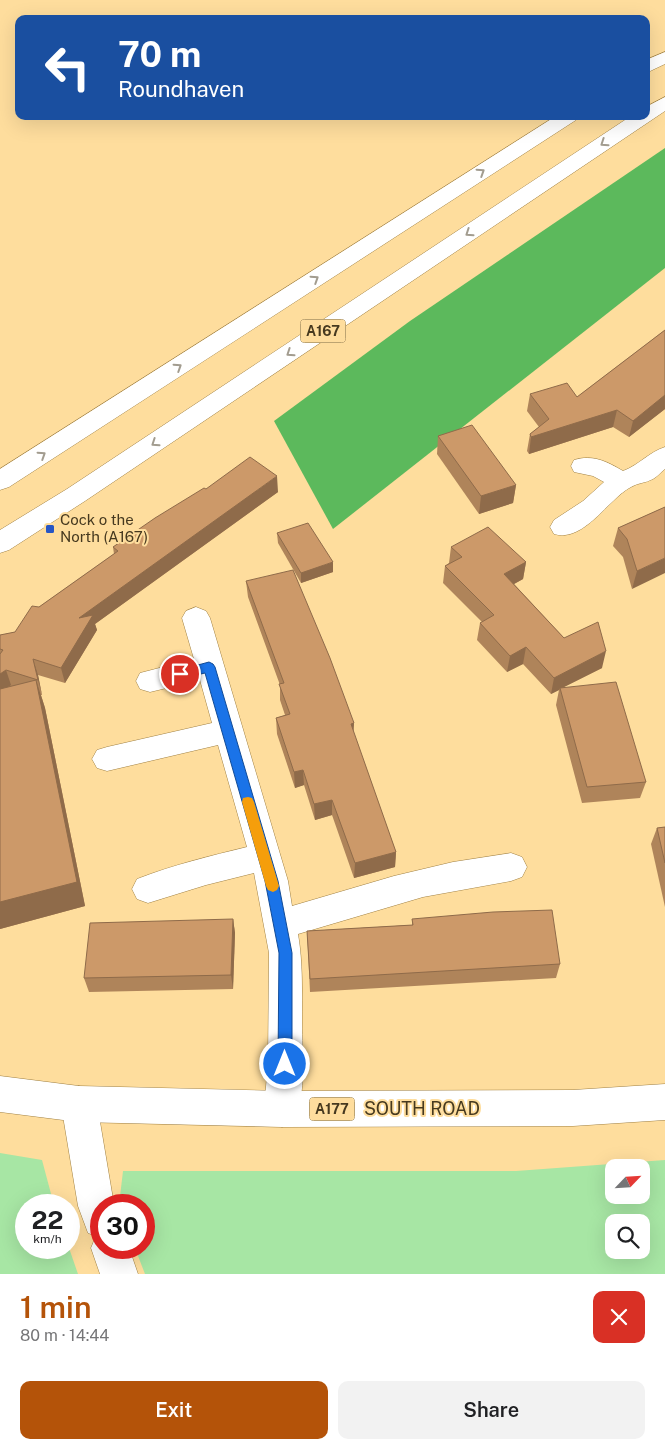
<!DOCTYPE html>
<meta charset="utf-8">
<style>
body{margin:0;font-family:"Public Sans",sans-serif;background:#f2f2f2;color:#202124;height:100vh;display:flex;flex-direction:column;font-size:19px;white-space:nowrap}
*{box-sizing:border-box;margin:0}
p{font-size:16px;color:#757577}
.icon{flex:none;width:28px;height:28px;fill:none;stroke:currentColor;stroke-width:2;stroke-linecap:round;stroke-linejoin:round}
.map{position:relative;height:1274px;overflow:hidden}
.side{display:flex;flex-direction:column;background:#fff;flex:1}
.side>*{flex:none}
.hud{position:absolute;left:15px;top:15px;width:635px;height:105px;border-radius:10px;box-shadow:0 5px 20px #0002;background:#1a4fa0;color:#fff;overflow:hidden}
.needle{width:32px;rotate:65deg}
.controls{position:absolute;left:605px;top:1159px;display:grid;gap:10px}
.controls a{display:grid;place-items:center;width:45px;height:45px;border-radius:10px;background:#fff;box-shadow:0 5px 20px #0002;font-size:25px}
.speed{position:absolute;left:15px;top:1194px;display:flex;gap:10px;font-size:25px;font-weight:700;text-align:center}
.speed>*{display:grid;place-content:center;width:65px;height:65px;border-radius:50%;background:#fff;box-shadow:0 5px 20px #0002;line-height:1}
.speed small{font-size:12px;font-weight:400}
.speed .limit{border:8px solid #d22;background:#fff;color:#111}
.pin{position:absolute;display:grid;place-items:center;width:42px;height:42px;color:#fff;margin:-21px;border:2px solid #fff;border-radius:50%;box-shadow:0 1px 5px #0007}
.me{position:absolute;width:55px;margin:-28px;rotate:0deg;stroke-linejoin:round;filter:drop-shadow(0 0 4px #0008)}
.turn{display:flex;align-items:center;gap:18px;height:105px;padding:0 20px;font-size:22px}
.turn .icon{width:65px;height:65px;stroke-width:2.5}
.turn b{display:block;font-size:35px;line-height:42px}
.round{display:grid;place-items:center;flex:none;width:52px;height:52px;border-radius:10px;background:#f2f2f2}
.summary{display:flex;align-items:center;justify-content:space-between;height:85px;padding:0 20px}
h1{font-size:30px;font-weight:600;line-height:38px;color:#b45309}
.action{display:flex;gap:10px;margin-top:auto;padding:10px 20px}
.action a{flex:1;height:58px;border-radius:10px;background:#b45309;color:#fff;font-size:20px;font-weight:600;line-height:58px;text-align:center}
.action a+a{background:#f2f2f2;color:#202124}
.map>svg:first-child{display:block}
.green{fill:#a7e6a4;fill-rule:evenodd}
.forest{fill:#5cb95c}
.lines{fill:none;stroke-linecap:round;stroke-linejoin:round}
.minor-casing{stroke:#a08144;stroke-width:1}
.major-casing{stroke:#a08144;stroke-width:1}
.highway-casing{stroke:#a08144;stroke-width:1}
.minor{fill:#fff;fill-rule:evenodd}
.major{fill:#fff;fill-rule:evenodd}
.highway{fill:#fff;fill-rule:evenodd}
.wall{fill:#af845a}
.shaded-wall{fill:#8f6b4a}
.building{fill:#cc9969;stroke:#8f6b4a}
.oneway{stroke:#a29c8f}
.route{fill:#1a73e8;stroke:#114b97}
.slow{fill:#f59e0b}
.poi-dot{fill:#2756c4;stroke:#fedd9d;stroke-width:2}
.labels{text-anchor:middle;stroke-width:4;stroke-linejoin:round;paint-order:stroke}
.shield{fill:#fedd9d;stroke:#7d6a45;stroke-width:1}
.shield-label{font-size:14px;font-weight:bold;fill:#46391f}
.poi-label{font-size:15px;fill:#46391f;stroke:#fedd9d;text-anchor:start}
.near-street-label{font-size:18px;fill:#46391f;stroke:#fedd9d}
</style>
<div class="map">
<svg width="665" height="1274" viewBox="0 0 665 1274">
<rect width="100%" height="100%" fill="#fedd9d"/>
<g class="green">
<polygon points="0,1153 42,1160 54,1205 26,1205 26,1248 69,1248 78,1274 0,1274"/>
<path d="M665,1160V1274H145L135,1248H144V1205H119L123,1171H516ZM614,1168H641V1195H614ZM614,1222H641V1250H614Z"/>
</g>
<polygon class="forest" points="665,148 665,268 333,529 274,421 410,321"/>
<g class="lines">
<g class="minor-casing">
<g id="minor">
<path d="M665,447V469C661,472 657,477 653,479C646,483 637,483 631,487C608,499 584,543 554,534L550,527L554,520L583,501L604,482L593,476L574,472L571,466L574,460C593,454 608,462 623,471C639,465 649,452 665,447Z"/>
<path d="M196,607L206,611L210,618L288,881L292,906L394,876L453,862L511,853L522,857L527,867L522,877L511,881L423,897L298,934C303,963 302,993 302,1022C302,1054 307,1092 294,1121L282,1127L270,1121L264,1109L268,1064L269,953L254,873L206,885L148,903L137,899L132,889L137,879C173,865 210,856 247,847L218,745L107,771L97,768L92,759L97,750L107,747L212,723L200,680L150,692L140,689L136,681L140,673L194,659L182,618L186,611Z"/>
<polygon points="79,1086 91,1092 97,1104 114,1205 101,1205 101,1248 129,1248 138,1274 100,1274 91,1248 96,1236 88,1233 78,1206 61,1104 67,1092"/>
</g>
</g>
<g class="major-casing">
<polygon id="major" points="0,1076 79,1086 282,1091 573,1090 665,1084 665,1120 573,1126 282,1127 79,1122 0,1112"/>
</g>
<g class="highway-casing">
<g id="highway">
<polygon points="665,52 665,64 646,73 646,60"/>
<polygon points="665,97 665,111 85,501 9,550 0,553 0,530 67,489 631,116 646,116 646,107"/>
<polygon points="556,116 578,116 576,120 9,487 0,490 0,469"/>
</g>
</g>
<use href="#minor" class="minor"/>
<use href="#major" class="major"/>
<use href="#highway" class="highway"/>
</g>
<g class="wall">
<polygon points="665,330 665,409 629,437 613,427 529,454 527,451 530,434 539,427 527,411 530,394 577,397"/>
<polygon points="438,436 516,485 513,503 479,514 437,454"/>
<polygon points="206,489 278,492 95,624 97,630 65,683 38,675 42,695 41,695 45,708 85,906 0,929 0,635 15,632 39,607 114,554 113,547"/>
<polygon points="665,507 632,589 623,557 613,546 618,528"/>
<polygon points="277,533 333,572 301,583 278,543"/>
<polygon points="451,547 526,562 523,579 514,584 564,638 602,668 564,687 646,782 640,798 582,803 556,705 559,690 551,694 523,664 507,672 477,640 480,623 482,622 443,583 445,566 449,563"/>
<polygon points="246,581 354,723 353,732 396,852 395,867 354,878 332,815 315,820 304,785 295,788 277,734 276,718 285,715 280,700 280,685 248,597"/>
<polygon points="665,827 665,907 651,844 657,828"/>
<polygon points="233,919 235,933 233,989 89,992 84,978"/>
<polygon points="412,919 560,964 556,978 310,992 307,931 412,925"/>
</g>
<g class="shaded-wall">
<polygon points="665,395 665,409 629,437 633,421"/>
<polygon points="617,410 613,427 529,454 531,437"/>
<polygon points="277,476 278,492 95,624 97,630 65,683 61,668 79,618"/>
<polygon points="516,485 513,503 479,514 481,496"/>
<polygon points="665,558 665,573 632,589 637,571"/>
<polygon points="333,562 333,572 301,583 301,573"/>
<polygon points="526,562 523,579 501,591 504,574"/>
<polygon points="526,647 523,664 507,672 510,656"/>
<polygon points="606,651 602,668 560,689 560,688 559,690 551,694 554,678"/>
<polygon points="33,659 38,675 42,695 38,680"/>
<polygon points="6,670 11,685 0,693 0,674"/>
<polygon points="36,680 45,708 85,906 0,929 0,902"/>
<polygon points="354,723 353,739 351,724"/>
<polygon points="303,770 304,785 295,788 294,772"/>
<polygon points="332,800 332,815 315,820 314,804"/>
<polygon points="396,852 395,867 354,878 355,863"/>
<polygon points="233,919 235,933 233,989 231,975"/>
</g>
<g class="building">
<polygon points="665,330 665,395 633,421 617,410 531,437 530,434 549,419 530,394 567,383 577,397"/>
<polygon points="472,425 516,485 481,496 438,436"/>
<polygon points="250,457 277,476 79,618 93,615 61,668 33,659 38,680 6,670 0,674 0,654 3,650 0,649 0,635 15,632 32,606 39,607 118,551 113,547 155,518 204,488 206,489"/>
<polygon points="665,507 665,558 637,571 627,539 618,528"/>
<polygon points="308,523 333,562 301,573 277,533"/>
<polygon points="488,527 526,562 504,574 564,638 598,622 606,651 554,678 526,647 510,656 480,623 494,615 445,566 462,557 451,547"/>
<polygon points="293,570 330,658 354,723 351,724 396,852 355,863 332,800 314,804 303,770 294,772 276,718 290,714 279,684 284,683 246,581"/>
<polygon points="36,680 77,882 0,902 0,689"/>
<polygon points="616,682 646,782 587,787 560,688"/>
<polygon points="665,827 665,863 657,828"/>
<polygon points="552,910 560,964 310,979 307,931 413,925 412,919 493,912"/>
<polygon points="233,919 231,975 84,978 90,923"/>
</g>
<defs><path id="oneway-chevron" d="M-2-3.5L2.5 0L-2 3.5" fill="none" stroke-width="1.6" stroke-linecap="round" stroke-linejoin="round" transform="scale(1.25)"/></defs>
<g class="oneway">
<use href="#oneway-chevron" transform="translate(604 143) rotate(146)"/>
<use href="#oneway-chevron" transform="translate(481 172) rotate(-33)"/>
<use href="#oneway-chevron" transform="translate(469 233) rotate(146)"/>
<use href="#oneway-chevron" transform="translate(315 279) rotate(-33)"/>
<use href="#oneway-chevron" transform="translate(290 353) rotate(146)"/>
<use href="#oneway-chevron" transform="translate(178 367) rotate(-33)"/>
<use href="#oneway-chevron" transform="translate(155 443) rotate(146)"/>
<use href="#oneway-chevron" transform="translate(42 455) rotate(-33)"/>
</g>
<polygon class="route" points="209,662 213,664 215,667 278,881 292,953 292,1064 290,1069 285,1071 280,1069 278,1064 279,953 265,881 205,673 180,679 176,678 174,674 176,671"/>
<polygon class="slow" points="248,797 252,798 254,802 279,886 277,890 273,892 268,890 266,886 242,802 243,798"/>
<rect class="poi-dot" x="45" y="524" width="10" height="10" rx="2.5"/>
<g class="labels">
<g class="shield">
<rect x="300.5" y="319.5" width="45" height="23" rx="4"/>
<rect x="309.5" y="1097.5" width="45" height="23" rx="4"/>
</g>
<g class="shield-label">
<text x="323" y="336">A167</text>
<text x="332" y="1114">A177</text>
</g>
<g class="poi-label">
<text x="60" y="525">Cock o the<tspan x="60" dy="17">North (A167)</tspan></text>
</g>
<g class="near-street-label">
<text x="422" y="1115">SOUTH ROAD</text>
</g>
</g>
</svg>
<div class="controls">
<a><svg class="needle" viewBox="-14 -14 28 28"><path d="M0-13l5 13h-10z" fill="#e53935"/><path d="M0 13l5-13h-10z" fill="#757577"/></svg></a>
<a><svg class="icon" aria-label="search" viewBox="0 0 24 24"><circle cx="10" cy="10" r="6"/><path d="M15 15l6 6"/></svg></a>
</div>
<div class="speed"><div>22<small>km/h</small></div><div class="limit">30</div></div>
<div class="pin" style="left:180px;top:674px;background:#d93025"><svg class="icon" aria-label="arrive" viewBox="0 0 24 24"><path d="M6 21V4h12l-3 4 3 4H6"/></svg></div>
<svg class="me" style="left:285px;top:1064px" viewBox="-20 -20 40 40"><circle r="17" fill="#1a73e8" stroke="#fff" stroke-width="3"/><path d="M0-11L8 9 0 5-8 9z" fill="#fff"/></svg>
<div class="hud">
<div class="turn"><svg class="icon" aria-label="left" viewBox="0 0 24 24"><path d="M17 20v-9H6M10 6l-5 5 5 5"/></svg><div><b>70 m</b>Roundhaven</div></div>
</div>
</div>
<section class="side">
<div class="summary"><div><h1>1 min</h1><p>80 m · 14:44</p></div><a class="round" style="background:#d93025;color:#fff"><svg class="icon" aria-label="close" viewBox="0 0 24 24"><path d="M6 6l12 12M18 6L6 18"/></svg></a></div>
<div class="action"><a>Exit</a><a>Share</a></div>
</section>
